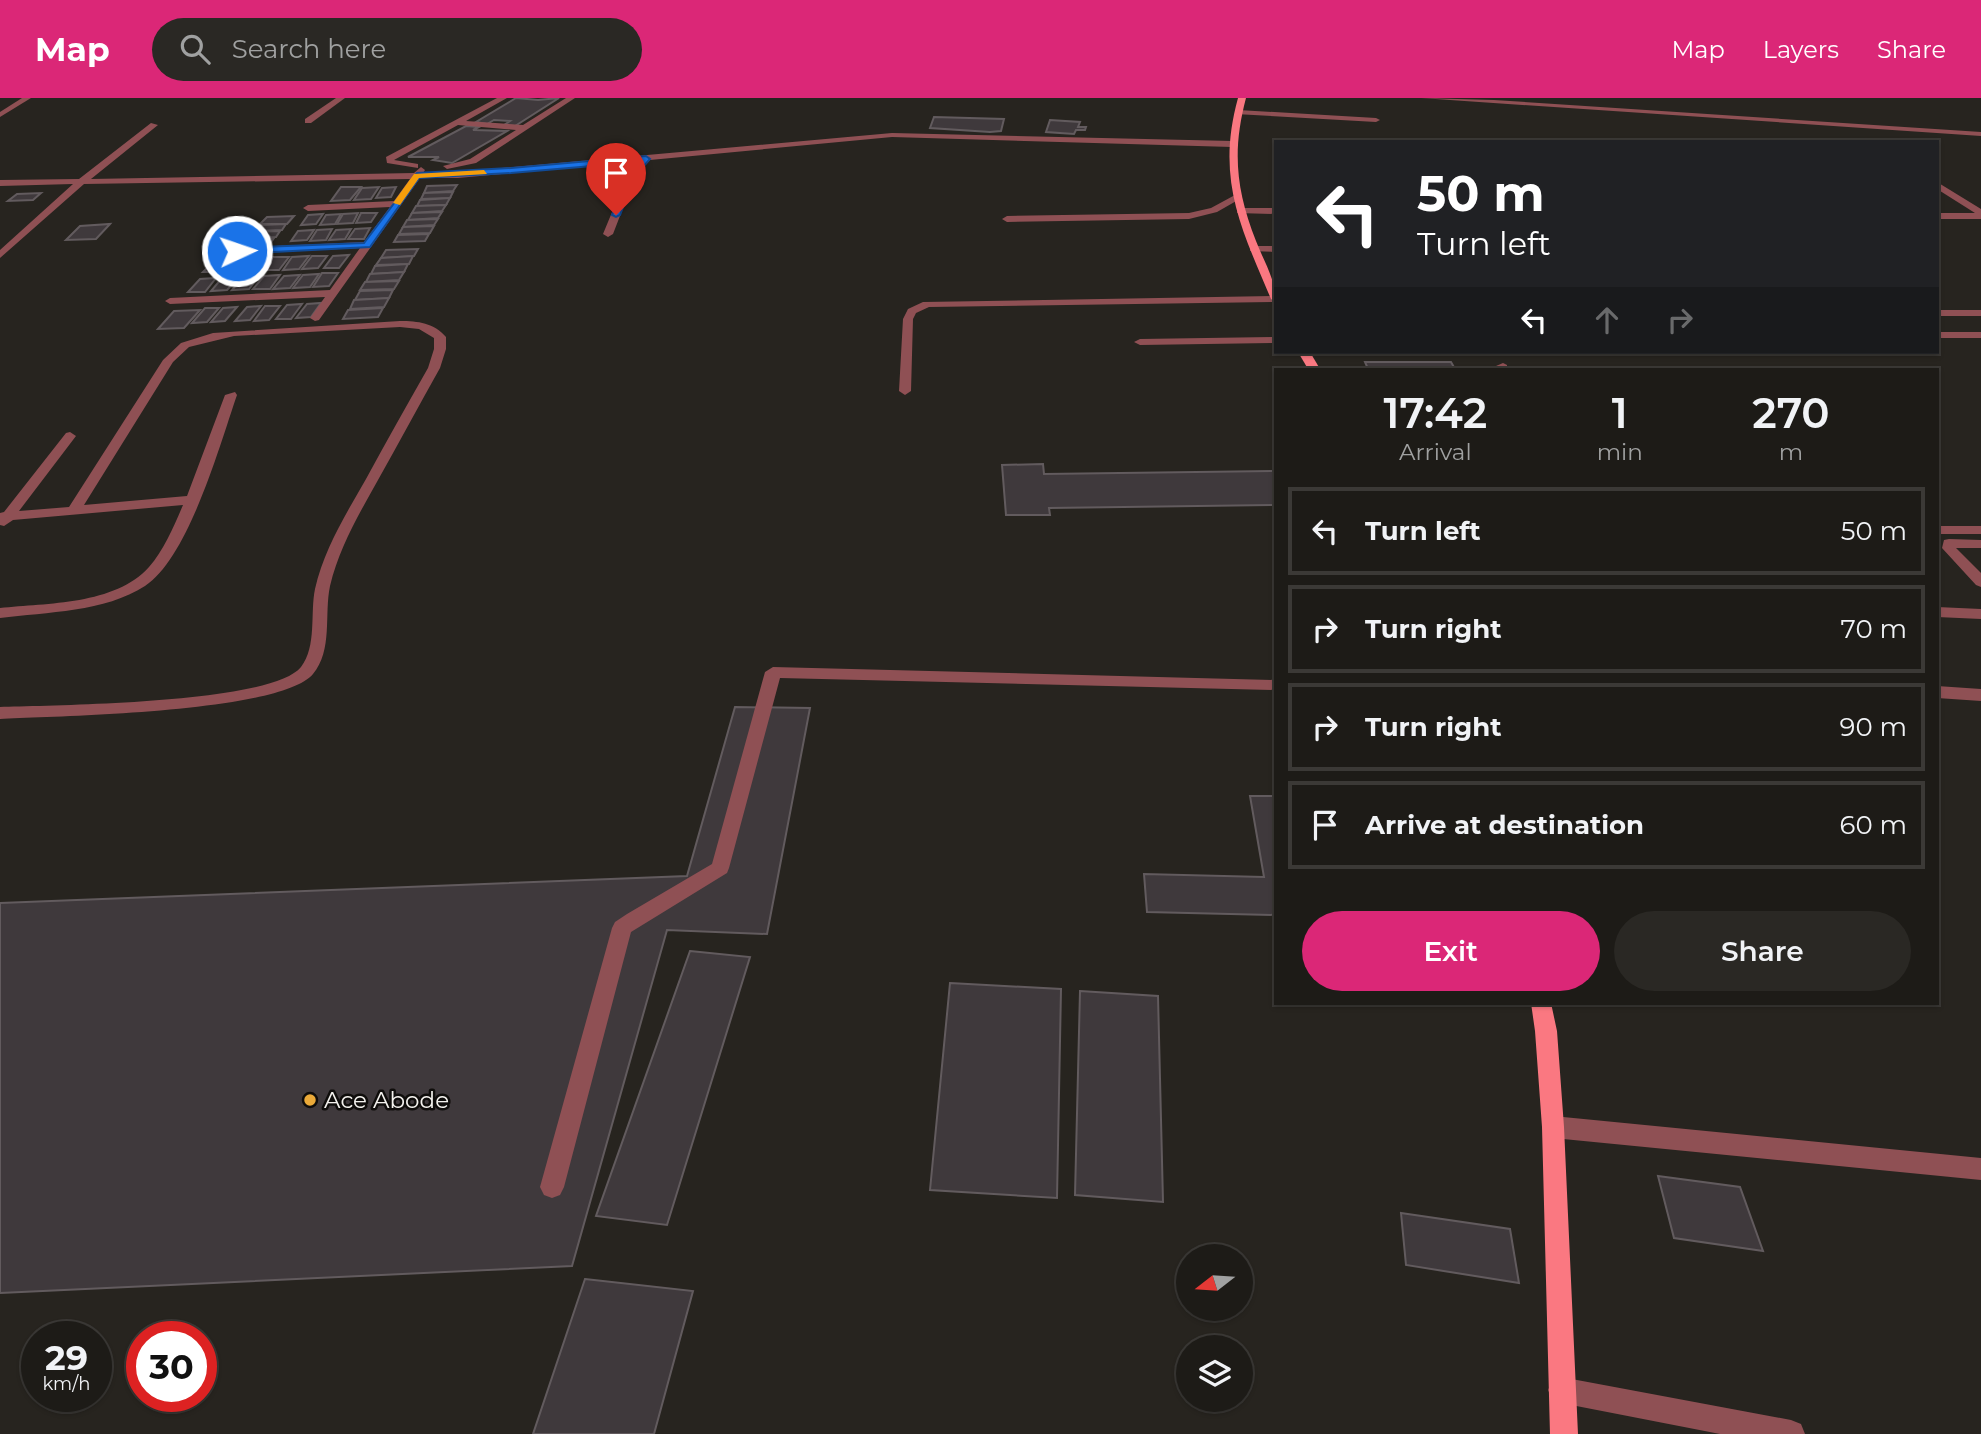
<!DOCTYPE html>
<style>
body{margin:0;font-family:Montserrat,sans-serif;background:#2a2824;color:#f1f3f6;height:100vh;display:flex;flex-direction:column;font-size:26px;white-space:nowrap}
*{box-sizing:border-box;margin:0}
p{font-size:23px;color:#a0a1a1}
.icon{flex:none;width:38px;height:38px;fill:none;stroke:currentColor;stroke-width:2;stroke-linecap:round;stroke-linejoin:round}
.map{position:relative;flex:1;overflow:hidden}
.sheet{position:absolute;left:1274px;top:270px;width:665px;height:637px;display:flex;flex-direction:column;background:#1d1b17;border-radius:0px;box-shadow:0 2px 5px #0004,0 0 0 2px #3b3936}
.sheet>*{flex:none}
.banner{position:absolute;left:1274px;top:42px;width:665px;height:214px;border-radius:0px;box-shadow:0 2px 5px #0004,0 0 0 2px #3b3936;background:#202124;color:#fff;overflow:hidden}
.needle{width:46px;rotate:253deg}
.buttons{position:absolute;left:1176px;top:1146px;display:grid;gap:14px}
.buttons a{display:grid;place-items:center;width:77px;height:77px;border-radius:50%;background:#1d1b17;box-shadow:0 2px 5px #0004,0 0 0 2px #3b3936;font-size:35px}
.speed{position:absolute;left:21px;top:1223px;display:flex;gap:14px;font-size:35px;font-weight:700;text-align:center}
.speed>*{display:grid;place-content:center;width:91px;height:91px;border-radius:50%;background:#1d1b17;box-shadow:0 2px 5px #0004,0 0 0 2px #3b3936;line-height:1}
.speed small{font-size:18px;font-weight:400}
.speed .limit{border:10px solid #d22;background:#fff;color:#111}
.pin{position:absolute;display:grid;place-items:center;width:60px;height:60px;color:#fff;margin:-72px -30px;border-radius:50% 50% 50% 0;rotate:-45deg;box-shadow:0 0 7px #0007}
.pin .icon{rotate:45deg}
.me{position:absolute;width:77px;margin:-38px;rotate:87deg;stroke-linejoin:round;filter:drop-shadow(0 0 5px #0008)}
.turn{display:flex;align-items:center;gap:24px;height:147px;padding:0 28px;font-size:32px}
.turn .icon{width:91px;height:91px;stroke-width:2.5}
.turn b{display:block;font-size:49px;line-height:60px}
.lanes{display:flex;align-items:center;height:66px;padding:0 28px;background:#0003;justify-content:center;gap:35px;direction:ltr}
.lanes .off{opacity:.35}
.eta{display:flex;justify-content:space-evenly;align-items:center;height:119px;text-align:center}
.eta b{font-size:42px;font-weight:600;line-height:49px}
.cta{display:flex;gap:14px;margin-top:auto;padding:14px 28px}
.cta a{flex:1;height:80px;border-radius:42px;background:#db2777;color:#fff;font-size:28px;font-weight:600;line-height:80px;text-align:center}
.cta a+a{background:#2a2824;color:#f1f3f6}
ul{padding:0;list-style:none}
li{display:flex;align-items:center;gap:21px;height:88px;margin:0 14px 10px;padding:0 14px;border:4px solid #3b3936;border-radius:0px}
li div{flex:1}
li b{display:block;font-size:26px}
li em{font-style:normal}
header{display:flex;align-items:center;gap:42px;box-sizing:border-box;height:98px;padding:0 35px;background:#db2777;color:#fff}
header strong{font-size:33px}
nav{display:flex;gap:38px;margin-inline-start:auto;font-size:24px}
.search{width:490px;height:63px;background:#2a2824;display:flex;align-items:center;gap:18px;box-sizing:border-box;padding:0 24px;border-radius:38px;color:#a0a1a1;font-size:26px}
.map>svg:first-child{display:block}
.building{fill:#3f393c;stroke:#625b5e;stroke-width:2}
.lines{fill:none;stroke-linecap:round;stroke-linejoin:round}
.minor{fill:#8f5054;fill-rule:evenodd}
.major{fill:#fa7881;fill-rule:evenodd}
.route{fill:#1a73e8;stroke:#114b97;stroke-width:2}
.slow{fill:#f59e0b}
.poi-dot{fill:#ebaa39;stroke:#0f0d0b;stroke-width:2.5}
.labels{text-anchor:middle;stroke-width:5;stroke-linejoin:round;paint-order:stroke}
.near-poi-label{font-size:23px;fill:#f4f2ee;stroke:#0f0d0b;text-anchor:start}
</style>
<header>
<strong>Map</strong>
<div class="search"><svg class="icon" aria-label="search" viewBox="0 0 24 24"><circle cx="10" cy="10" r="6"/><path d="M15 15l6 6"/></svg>Search here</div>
<nav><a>Map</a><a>Layers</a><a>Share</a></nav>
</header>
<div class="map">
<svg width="1981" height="1336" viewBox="0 0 1981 1336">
<rect width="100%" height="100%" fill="#27241f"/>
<g class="building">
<polygon points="516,0 538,2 559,0 515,28 504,27 510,23 494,22 487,26 476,24"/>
<polygon points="934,19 1004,21 1001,33 990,34 930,30"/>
<polygon points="1050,22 1080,24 1078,29 1086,29 1085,32 1076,32 1074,36 1046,34"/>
<polygon points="466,28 479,29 473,32 507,33 452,65 433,62 439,59 408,59"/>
<polygon points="457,87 453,93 424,95 427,88"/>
<polygon points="341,89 361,89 350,102 331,103"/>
<polygon points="379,89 371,101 354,102 362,90"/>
<polygon points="396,89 391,99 376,100 382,90"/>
<polygon points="453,94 450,100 421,101 424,95"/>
<polygon points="41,95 33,102 8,103 17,96"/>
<polygon points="450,100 446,107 417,108 420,102"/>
<polygon points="446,107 442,113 412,115 416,108"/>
<polygon points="442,114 438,120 408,122 412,115"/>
<polygon points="358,115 353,125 337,126 343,116"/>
<polygon points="361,115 377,115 371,124 356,125"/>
<polygon points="323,116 316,126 301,127 308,117"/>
<polygon points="341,116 335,126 320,127 326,117"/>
<polygon points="294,118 287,126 260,126 267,119"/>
<polygon points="438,121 434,127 403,129 407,122"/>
<polygon points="110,126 96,141 66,142 80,128"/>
<polygon points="286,126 282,132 255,133 260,127"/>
<polygon points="434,128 430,135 399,136 403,129"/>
<polygon points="370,130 364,141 348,141 355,131"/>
<polygon points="332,131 326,142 310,143 317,132"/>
<polygon points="351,131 345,141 329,142 336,132"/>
<polygon points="314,132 307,142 291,143 298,133"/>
<polygon points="280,133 276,139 249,140 253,134"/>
<polygon points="429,136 425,143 394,144 398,137"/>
<polygon points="274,140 270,146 243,147 247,141"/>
<polygon points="418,151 414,158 381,160 386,152"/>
<polygon points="349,157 339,170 324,170 333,158"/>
<polygon points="309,158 299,171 283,172 292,159"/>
<polygon points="312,158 327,158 318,170 302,171"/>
<polygon points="413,158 409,166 376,167 381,160"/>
<polygon points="273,159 289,159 279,172 263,172"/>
<polygon points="252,160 241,173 225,173 236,161"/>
<polygon points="254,160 270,160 260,172 244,173"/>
<polygon points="230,161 220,174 203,174 215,162"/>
<polygon points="408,166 404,174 371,176 375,168"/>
<polygon points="404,174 399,182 366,184 370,176"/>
<polygon points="322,175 338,175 329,188 313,189"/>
<polygon points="319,176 310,189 293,190 303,177"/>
<polygon points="280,177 270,191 253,191 264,178"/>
<polygon points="300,177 290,190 273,191 284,178"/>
<polygon points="259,178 249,191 232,192 243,179"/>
<polygon points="239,179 227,192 211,193 222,180"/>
<polygon points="216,180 205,194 188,194 200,181"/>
<polygon points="399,183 394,191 360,192 365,184"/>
<polygon points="393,192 389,200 355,202 360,193"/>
<polygon points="389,200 384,209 350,211 354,202"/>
<polygon points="321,205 311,219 296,220 307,206"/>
<polygon points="302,206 291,221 276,221 287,207"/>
<polygon points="261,208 250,222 235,223 247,209"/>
<polygon points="265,208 280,208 269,222 254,223"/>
<polygon points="237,209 225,223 211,224 223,210"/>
<polygon points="205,210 219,210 207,224 192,225"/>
<polygon points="383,210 378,219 343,221 348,212"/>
<polygon points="200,212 184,230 158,231 174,213"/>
<polygon points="1365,264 1451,264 1455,271 1368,271"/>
<polygon points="1043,366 1044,376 1276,373 1276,407 1049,410 1050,417 1006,417 1002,367"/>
<polygon points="735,609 810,610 767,836 667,832 572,1168 0,1195 0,805 687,778"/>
<polygon points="1250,698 1276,698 1276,817 1147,814 1144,776 1264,779"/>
<polygon points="690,853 750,859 667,1127 596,1118"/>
<polygon points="950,885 1061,891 1057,1100 930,1092"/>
<polygon points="1080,893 1158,898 1163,1104 1075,1097"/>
<polygon points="1658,1078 1740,1089 1763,1153 1674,1140"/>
<polygon points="1401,1115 1510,1131 1519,1185 1406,1167"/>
<polygon points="585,1181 693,1193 654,1336 533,1336"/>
</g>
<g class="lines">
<g class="minor">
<polygon points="22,0 31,0 0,19 0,14"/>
<polygon points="336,0 345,0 311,25 305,25 305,21"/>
<polygon points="497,0 507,0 466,23 523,27 566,0 575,0 476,65 447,71 443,68 470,61 516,32 458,27 394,62 418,66 418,70 387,65 386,59"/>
<polygon points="1421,0 1494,2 1981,34 1981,38"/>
<polygon points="1238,12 1376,20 1380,22 1376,24 1235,16"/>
<polygon points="151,25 158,27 91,81 414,75 421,69 425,72 423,75 458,74 892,35 1232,43 1236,46 1232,49 892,39 650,62 635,79 613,136 608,139 603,136 627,78 640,63 458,80 420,80 319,222 315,223 310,220 325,199 170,206 165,203 170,200 330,192 360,150 212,157 207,154 212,151 364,144 390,109 308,113 303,110 308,107 394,103 410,81 84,86 0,160 0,152 73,86 0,88 0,82 79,81"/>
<polygon points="1937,84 1981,111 1981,121 1937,121 1937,115 1975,115 1937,91"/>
<polygon points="1235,97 1240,100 1238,102 1217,114 1189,121 1007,124 1002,121 1007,118 1189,115 1211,110"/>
<polygon points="1240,110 1276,110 1276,116 1237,115 1237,111"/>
<polygon points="1254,148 1276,148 1276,154 1250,153 1250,149"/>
<polygon points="1276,198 1276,204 929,209 916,215 913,221 911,293 905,297 899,293 903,221 908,211 923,204"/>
<rect x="1937" y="212" width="44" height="6"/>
<path d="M400,223C418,223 434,225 446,239V251L440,270C419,307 399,345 378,382C359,416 339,450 330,488C324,517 333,552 313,576C280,615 57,618 0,621V609C54,607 271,606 301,569C317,549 310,514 315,491C324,451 346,416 366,381C386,344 407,307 428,270L434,251V240L419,231L400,229L234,238L189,249L173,264L84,407L187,398L225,297L235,294L237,297C220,346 189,459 145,488C105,514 47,514 0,520V510C47,505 115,507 149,469C164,452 174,428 183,407L13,422L4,428L0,427V415L4,414L66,335L70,334L76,338L19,413L69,409L163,262L181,245L213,235Z"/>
<rect x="1937" y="234" width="44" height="6"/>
<polygon points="1276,239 1276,245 1140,247 1134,244 1140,241"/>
<polygon points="1503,265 1507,267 1507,271 1489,271"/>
<rect x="1937" y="428" width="44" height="8"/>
<polygon points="1949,441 1981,442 1981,450 1956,450 1981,475 1981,489 1976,487 1942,450 1944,442"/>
<polygon points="1937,509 1981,511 1981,521 1937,519"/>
<polygon points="773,569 1276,582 1276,592 780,580 729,770 727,775 631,834 564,1089 560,1097 552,1100 544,1097 540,1089 612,830 615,824 627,816 712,766 765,574"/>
<polygon points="1937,588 1981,591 1981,603 1937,600"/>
<polygon points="1553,1018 1981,1060 1981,1082 1553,1040 1545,1037 1542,1029 1545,1021"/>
<polygon points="1561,1279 1791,1322 1801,1326 1805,1336 1720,1336 1561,1305 1552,1301 1548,1292 1552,1283"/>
</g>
<g class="major">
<path d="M1238,0H1246C1232,53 1236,92 1256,143C1264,164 1276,182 1276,204L1271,201C1240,128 1216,80 1238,0Z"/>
<polygon points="1298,254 1310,254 1320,271 1308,271"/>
<polygon points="1531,905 1551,905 1557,933 1564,1029 1578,1336 1550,1336 1542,1029 1535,933"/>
</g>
</g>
<polygon class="route" points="646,58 650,61 635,78 620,117 616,119 612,117 627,78 639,64 511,75 419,80 370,149 237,156 233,153 237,150 364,145 417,75 511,70"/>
<polygon class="slow" points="484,72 487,76 419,80 400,107 393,105 414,76"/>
<circle class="poi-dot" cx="310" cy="1002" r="7"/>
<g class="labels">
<g class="near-poi-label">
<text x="324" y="1010">Ace Abode</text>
</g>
</g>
</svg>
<div class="buttons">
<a><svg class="needle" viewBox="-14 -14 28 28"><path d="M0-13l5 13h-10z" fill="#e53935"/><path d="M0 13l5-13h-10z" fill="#a0a1a1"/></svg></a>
<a><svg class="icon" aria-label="layers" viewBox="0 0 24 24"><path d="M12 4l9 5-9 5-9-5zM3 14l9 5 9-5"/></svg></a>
</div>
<div class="speed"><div>29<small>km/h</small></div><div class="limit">30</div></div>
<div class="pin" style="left:616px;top:117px;background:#d93025"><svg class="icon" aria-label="arrive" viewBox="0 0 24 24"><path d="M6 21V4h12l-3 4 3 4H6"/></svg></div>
<svg class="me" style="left:237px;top:153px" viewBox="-20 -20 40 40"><circle r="17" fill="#1a73e8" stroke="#fff" stroke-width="3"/><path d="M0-11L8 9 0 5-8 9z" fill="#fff"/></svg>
<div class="banner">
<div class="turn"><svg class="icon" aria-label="left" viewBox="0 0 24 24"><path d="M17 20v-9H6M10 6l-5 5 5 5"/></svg><div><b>50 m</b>Turn left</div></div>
<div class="lanes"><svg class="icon" aria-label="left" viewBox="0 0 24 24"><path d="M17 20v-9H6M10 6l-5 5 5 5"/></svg><svg class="icon off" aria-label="ahead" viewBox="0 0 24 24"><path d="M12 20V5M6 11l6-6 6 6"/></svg><svg class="icon off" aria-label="right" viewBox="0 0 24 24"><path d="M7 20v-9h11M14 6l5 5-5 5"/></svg></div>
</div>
<section class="sheet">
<div class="eta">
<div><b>17:42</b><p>Arrival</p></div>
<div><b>1</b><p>min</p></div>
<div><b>270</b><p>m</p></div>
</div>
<ul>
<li><svg class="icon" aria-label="left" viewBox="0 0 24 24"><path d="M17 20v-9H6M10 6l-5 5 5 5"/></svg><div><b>Turn left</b></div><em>50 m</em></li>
<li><svg class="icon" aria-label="right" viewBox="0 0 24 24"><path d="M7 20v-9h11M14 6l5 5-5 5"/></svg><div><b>Turn right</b></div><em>70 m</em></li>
<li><svg class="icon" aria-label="right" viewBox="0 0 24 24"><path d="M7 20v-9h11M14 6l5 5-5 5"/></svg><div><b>Turn right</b></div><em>90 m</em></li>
<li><svg class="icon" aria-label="arrive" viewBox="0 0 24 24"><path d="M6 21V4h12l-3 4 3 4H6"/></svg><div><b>Arrive at destination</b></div><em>60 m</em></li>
</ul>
<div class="cta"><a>Exit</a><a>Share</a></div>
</section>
</div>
